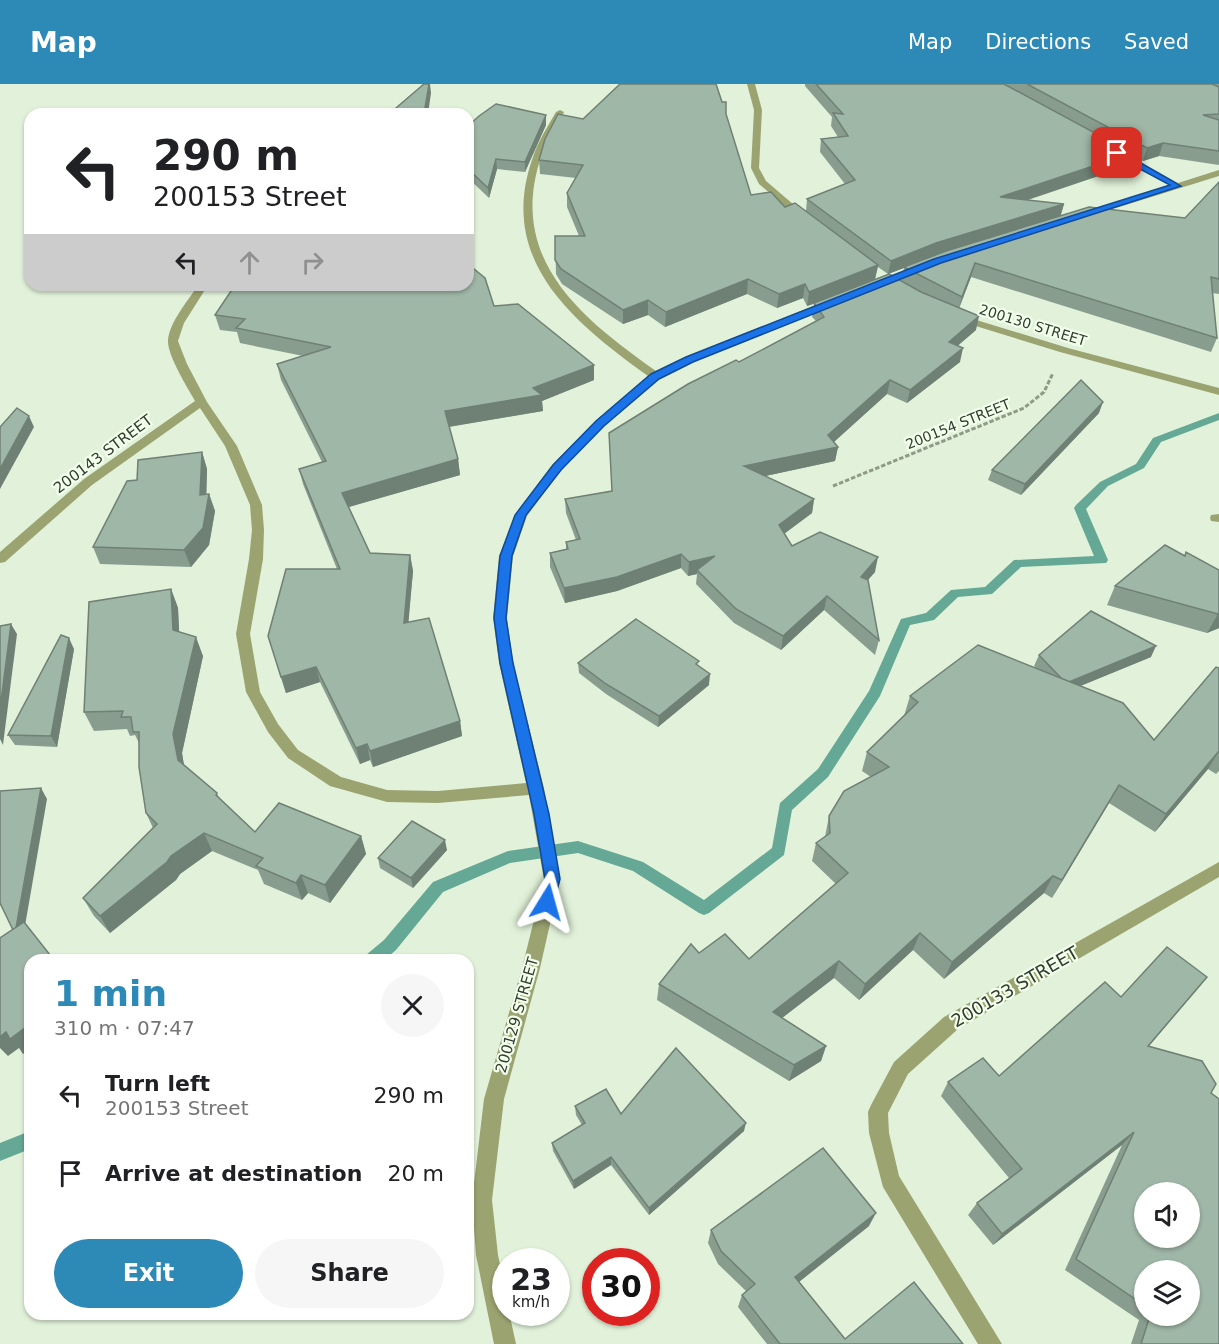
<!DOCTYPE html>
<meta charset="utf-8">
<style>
body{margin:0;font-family:"DejaVu Sans",sans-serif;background:#f6f6f6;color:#202124;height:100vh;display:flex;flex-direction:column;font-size:22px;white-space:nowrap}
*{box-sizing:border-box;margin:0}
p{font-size:20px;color:#757577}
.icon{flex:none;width:33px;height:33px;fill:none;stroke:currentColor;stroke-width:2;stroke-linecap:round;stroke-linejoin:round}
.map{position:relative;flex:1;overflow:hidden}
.side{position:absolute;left:24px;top:870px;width:450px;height:366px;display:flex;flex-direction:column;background:#fff;border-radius:18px;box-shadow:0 2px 4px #0004}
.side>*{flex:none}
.hud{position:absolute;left:24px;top:24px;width:450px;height:183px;border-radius:18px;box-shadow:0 2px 4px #0004;background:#fff;color:#202124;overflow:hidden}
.fabs{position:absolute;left:1134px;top:1098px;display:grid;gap:12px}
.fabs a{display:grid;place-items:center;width:66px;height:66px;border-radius:50%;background:#fff;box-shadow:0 2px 4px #0004;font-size:30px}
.speed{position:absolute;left:492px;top:1164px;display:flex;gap:12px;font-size:30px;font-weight:700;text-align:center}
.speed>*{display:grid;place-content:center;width:78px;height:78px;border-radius:50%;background:#fff;box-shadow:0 2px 4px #0004;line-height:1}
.speed small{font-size:15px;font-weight:400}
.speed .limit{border:9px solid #d22;background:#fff;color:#111}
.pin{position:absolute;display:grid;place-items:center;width:51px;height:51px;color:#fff;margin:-26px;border-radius:12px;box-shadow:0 3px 9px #0006}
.me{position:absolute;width:66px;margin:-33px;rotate:8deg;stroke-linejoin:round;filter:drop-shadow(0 0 4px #0008)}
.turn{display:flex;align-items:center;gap:21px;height:126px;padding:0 30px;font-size:27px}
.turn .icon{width:78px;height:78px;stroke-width:2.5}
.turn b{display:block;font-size:42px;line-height:51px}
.lanes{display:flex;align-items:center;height:57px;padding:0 30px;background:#0003;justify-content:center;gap:30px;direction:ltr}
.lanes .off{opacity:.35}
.round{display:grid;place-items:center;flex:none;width:63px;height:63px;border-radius:32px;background:#f6f6f6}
.overview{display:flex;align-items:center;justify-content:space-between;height:102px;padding:0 30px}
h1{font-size:36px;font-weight:700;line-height:45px;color:#2d89b6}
.primary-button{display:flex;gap:12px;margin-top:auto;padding:12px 30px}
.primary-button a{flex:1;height:69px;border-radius:36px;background:#2d89b6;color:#fff;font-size:24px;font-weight:700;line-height:69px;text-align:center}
.primary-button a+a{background:#f6f6f6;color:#202124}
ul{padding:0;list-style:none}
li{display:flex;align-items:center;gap:18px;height:78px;padding:0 30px}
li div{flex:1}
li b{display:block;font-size:22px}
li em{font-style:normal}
header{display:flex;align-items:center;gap:36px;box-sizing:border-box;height:84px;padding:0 30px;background:#2d89b6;color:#fff}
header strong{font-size:28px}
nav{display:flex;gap:33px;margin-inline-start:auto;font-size:21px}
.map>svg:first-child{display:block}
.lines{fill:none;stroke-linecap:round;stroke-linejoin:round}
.stream{fill:#65a895;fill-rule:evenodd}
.path{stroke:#8f9a89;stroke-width:3;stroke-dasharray:4.5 2;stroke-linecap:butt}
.street{fill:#9ba370;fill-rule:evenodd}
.wall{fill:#899d8f;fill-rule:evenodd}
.shaded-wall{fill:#6f8074}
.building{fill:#9fb7a6;stroke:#6f8074;stroke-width:1.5;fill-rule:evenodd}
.route{fill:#1a73e8;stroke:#114b97;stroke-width:1.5}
.labels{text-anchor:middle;stroke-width:4.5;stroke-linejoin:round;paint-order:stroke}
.far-street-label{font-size:14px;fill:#353b32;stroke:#f1ffeb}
.street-label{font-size:15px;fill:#353b32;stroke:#f1ffeb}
.near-street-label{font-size:18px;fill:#353b32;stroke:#f1ffeb}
</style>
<header>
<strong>Map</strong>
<nav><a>Map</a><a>Directions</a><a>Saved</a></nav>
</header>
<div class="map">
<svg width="1219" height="1260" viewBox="0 0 1219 1260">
<rect width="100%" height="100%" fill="#e2f2da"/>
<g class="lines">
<g class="stream">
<polygon points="1219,329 1219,336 1161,358 1144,384 1108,402 1086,425 1108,476 1106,479 1021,483 992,510 958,513 934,536 910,541 880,612 828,693 792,726 784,771 709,829 704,831 699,829 633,787 578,769 510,779 443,808 396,866 384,876 364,876 366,871 384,856 433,798 508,767 578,757 643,778 704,816 772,764 780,719 818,685 869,607 901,535 926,529 951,506 985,503 1014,476 1094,472 1074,424 1076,421 1100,398 1136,380 1153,354"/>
<polygon points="30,1047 30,1065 0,1077 0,1059"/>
</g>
<polyline class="path" points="833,402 1024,324 1044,308 1053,289"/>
<g class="street">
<polygon points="747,0 755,0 762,26 759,84 766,97 807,132 807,136 801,136 759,100 751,84 754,26"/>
<path d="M560,26L564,28C557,43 547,58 541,73C507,175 581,234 656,287L685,273L828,216L837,218L693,277L659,294L604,341L561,386L527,432L513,472L507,534L513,579L544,704L560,796L540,884L504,1015L492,1116L498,1171L506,1209V1228H509L516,1260H494L476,1171L472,1116L484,1015L522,884L544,796L529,711L438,719L387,718L330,702L288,674L268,648L246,608L236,550L249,475L252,446L250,421L225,362L200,324L92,401L5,478L0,479V468L84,395L195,317C187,303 167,271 168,256C170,237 188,217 198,201H208L184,239L178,257L187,280L207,318L237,362L262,421L264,446L263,475L250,550L260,608L278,640L298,666L341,693L387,706L438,707L526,699L499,579L493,534L499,472L515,431L553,380L596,337L648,292C573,238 496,176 533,73C538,57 548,42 556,28Z"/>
<polygon points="1111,65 1117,65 1178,99 1219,86 1219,92 1087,133 1081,133 1081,129 1169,101 1111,69"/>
<polygon points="918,181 927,183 881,202 872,200"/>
<polygon points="960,231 1068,264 1219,304 1219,311 1060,268 956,236 955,234"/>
<polygon points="1219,430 1219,438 1211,437 1210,434 1211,431"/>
<polygon points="1219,778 1219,793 958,945 908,990 888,1029 889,1049 899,1092 1002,1260 978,1260 883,1103 869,1049 868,1028 871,1021 894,978 944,933"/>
</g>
</g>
<g class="wall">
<path d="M805,0H1219V81L1159,72L1143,77L1132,71L1128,82L1028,116L1064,120L1060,132L1185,134L1219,98V210L1212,209L1217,254L1211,268L971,193L959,224L976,246L957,262L960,278L907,319L887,310L834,358L838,363L835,377L765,392L814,415L812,429L784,450L792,462L875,488L868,496L879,556L875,571L824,526L781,566L734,539L696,500L697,490L688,492L681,484L617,507L565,519L550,483V469L566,465V458L576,456L566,429L565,415L612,407L609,349L816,237L812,233L814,220L807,222L803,214L777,224L747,210L665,243L648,231L623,240L562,200L556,190L555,152H579L567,123V109L576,94L540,90L539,76L583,35L726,30L751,111L785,123L806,127L807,115L845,100L820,68L821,55L838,53L831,42L832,33L805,2ZM878,183L888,190L904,184L901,197L875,195Z"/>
<polygon points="546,31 546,41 525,88 497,85 489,114 468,94 468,42"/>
<polygon points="494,222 594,296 542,317 543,327 449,343 458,375 460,391 349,423 370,469 410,471 413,487 408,538 460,637 462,652 373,683 370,676 360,680 320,598 286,609 268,552 337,485 303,400 299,385 322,378 281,296 277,280 303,272 240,259 237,248 220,246 215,231"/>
<polygon points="1099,329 1021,411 988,396 992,386"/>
<polygon points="202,368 207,385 206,410 209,410 215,427 209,461 191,483 100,480 93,463 137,396"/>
<polygon points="1186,468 1219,486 1219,544 1207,549 1107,521 1115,502 1185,471"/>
<polygon points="171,505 178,524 179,548 203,572 182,669 184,681 217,709 219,714 255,748 361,752 366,770 330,819 308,809 302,816 264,800 258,786 212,767 180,790 176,796 110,849 94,832 83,814 153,744 146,729 139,659 135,651 130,652 127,645 94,647 84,628"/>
<polygon points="74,565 57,663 15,661 8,651"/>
<polygon points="1039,571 1151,573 1080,602 1154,656 1219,584 1219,687 1216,690 1208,685 1155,748 1109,719 1052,814 1044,809 944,895 913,866 859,916 834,894 782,934 826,962 821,977 789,997 657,916 659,900 699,869 749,875 836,800 812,777 816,759 825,753 829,732 871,693 862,687 867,668 904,632 910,612 1037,585 1034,582"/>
<polygon points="578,579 699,582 709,601 658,643 606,610 579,589"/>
<polygon points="447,766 413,804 380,784 378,774"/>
<path d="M1207,893L1149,962L1211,1009L1219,1260H1131L1139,1236L1065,1186L1122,1061L993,1161L968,1131L977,1119L1009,1094L941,1012L948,998L999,992L1121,913ZM1144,1186L1190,1232H1144Z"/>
<polygon points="575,1022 621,1030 744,1047 649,1131 611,1081 574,1105 553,1067 552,1059 582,1041 576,1031"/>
<polygon points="869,1142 799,1198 845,1255 963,1260 767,1260 738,1223 742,1211 746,1207 718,1180 708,1159 711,1146"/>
</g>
<g class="shaded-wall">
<polygon points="429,0 430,0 431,9 428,30 424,30"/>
<polygon points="546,31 546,41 525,88 525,78"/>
<polygon points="1163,59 1159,72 1143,77 1147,64"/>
<polygon points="1132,69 1128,82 997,126 1000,113"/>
<polygon points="496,75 497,85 489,114 488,104"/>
<polygon points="1064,120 1060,134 933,173 888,190 891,177 936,159"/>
<polygon points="975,179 971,193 958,227 962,213"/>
<polygon points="878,181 875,195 807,222 809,208"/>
<polygon points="748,195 747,210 665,243 666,228"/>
<polygon points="805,200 803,214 777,224 779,210"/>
<polygon points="648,216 648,231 623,240 623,226"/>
<polygon points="979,232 976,246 946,272 949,258"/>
<polygon points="963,264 960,278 907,319 910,306"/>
<polygon points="594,281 594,296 542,317 543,327 447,343 445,327 533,304"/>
<polygon points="890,296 887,310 826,365 828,351"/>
<polygon points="1103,318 1099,329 1021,411 1025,400"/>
<polygon points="29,332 34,343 0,405 0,385"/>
<polygon points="838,363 835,377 743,397 744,382"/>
<polygon points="202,368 207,385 206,428 200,411"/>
<polygon points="458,375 460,391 345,424 342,409"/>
<polygon points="209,410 215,427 209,461 191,483 184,466"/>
<polygon points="814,415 812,429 777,455 779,441"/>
<polygon points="681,470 681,484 617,507 565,519 564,504"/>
<polygon points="410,471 413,487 407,555 404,539"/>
<polygon points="715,472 697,486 697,490 688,492 689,478"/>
<polygon points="878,473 875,488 858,507 861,493"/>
<polygon points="171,505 178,524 180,565 173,546"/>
<polygon points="827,512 824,526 781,566 783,552"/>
<polygon points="1218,530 1219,530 1219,544 1207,549"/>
<polygon points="11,540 17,550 3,661 0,655 0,625"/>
<polygon points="196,553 203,572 182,669 186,694 178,676 173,650"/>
<polygon points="69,554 74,565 57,663 51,652"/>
<polygon points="1156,562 1151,573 1061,610 1066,599"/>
<polygon points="316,583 320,598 286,609 281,593"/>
<polygon points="710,590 709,601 658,643 659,632"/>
<polygon points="460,637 462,652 373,683 370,667"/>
<polygon points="367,660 370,676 360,680 356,664"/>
<polygon points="1219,667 1208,685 1155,748 1166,730"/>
<polygon points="1119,701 1109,719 1052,814 1062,796"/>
<polygon points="41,704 47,715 22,859 15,850"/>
<polygon points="204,749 212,767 180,790 176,796 110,849 100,832 171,772"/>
<polygon points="361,752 366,770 330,819 325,801"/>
<polygon points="445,756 447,766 413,804 411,794"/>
<polygon points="301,791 308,809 302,816 296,799"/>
<polygon points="1053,792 1044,809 944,895 952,878"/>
<polygon points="920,849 913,866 859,916 865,900"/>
<polygon points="839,877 834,894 769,944 773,928"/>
<polygon points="1207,893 1195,908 1137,976 1148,962"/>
<polygon points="30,940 30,965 23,970 19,964 8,972 0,964 0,953 6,948"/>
<polygon points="826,962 821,977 789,997 794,981"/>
<polygon points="746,1039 744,1047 649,1131 649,1124"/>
<polygon points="1134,1048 1122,1061 993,1161 1002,1150"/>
<polygon points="611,1073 611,1081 574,1105 573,1097"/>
<polygon points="876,1129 869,1142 790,1205 795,1193"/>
</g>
<g class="building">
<polygon points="424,0 429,0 424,30 389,30"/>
<polygon points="620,0 716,0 722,18 726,18 726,30 751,111 771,108 785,123 795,119 878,181 809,208 805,200 779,210 748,195 666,228 648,216 623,226 561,185 555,176 555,152 585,152 567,109 583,81 539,76 545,55 558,30 583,35"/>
<polygon points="816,0 1004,0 1132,69 1000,113 1064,120 936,159 891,177 807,115 855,96 821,55 848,52 833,29 843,30"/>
<polygon points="1027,0 1212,0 1219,3 1219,30 1203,31 1219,36 1219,67 1163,59 1147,64"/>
<polygon points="496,20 546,31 525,78 496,75 488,104 468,85 468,42 479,32"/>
<polygon points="1219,98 1219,195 1211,193 1217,254 975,179 962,213 904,183 946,167 1089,123 1185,134"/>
<polygon points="468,180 485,194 494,222 518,220 594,281 533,304 542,311 445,327 458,375 342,409 370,469 410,471 404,539 429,534 460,637 370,667 367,660 356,664 316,583 281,593 268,552 286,485 340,485 299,385 326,377 277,280 331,263 236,244 245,235 215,231 235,201 468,201"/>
<polygon points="889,190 921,208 979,232 949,258 963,264 910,306 890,296 828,351 838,363 744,382 814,415 779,441 792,462 820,448 878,473 861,493 868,496 879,556 827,512 783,552 736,525 697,486 715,472 689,478 681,470 617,493 564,504 550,469 568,465 566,458 580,455 565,415 612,407 609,349 688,300 736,276 739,278 824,233 814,219"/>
<polygon points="1081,296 1103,318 1025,400 992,386"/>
<polygon points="17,324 29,332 0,385 0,343"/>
<polygon points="202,368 200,411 209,410 203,444 184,466 93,463 127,397 137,396 138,376"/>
<polygon points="1165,461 1185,472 1186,468 1219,486 1219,530 1218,530 1115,502"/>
<polygon points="171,505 173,546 196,553 173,650 178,676 217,709 216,711 255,748 279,719 361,752 325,801 301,791 296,799 256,782 263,774 204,749 171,772 167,778 100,832 83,814 157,740 146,729 139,683 139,648 133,648 131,633 121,633 123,627 84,628 89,518"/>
<polygon points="1091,527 1156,562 1069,598 1062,595 1039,571"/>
<polygon points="636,535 699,577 696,580 710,590 659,632 606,600 578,579"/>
<polygon points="11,540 0,625 0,542"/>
<polygon points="61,551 69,554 51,652 8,651"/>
<polygon points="978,561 1123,619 1154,656 1216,583 1219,584 1219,667 1166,730 1119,701 1062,796 1053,792 952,878 920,849 865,900 839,877 773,928 826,962 794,981 659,900 691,860 699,869 725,850 749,875 848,789 816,759 830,749 829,732 844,707 889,683 867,668 918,618 910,612"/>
<polygon points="41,704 16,844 13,846 0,819 0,707"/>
<polygon points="412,737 445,756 411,794 378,774"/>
<polygon points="24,838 54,876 30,876 30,940 10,955 6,948 0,953 0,854"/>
<path d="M1167,863L1207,893L1148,962L1202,977L1216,1000L1211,1009L1219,1015V1260H1141L1150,1232H1190V1186H1144V1221L1076,1175L1134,1048L1002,1150L977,1119L1022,1085L948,998L983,974L999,992L1105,898L1121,913ZM1144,1108H1190V1154H1144Z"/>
<polygon points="676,964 746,1039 649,1124 611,1073 573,1097 552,1059 585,1039 575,1022 606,1005 621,1030"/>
<polygon points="823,1064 876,1129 795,1193 845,1255 914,1198 963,1260 780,1260 742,1211 755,1200 721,1167 711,1146"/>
</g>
<polygon class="route" points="1114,67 1120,67 1181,102 941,179 693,278 659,295 604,342 561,386 526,431 512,472 506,534 513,579 549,730 560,795 553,822 547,824 542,822 539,818 545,795 534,730 500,579 494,534 500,472 515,431 553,381 596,337 651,290 686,273 934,175 1170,101 1114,71"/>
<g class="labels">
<g class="far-street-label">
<text transform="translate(1033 241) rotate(17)" y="5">200130 STREET</text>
<text transform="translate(958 340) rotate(-22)" y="5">200154 STREET</text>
</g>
<g class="street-label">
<text transform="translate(103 370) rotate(-37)" y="5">200143 STREET</text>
<text transform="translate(517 931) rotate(-74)" y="5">200129 STREET</text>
</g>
<g class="near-street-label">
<text transform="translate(1015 903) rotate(-30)" y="6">200133 STREET</text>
</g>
</g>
</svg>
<div class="fabs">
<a><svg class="icon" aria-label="sound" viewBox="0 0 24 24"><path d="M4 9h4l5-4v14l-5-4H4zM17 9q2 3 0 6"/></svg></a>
<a><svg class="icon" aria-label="layers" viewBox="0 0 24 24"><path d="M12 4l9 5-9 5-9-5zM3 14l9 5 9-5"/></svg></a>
</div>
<div class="speed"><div>23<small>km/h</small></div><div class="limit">30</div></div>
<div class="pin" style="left:1117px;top:69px;background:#d93025"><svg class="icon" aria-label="arrive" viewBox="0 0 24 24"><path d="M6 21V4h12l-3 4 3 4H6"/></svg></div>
<svg class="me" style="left:547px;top:818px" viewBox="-20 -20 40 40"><path d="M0-17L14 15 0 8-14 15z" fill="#1a73e8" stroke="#fff" stroke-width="4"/></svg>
<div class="hud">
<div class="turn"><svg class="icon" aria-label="left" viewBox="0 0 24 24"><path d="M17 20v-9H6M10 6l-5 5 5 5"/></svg><div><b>290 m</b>200153 Street</div></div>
<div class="lanes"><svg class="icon" aria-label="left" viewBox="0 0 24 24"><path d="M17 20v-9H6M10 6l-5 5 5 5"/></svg><svg class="icon off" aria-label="ahead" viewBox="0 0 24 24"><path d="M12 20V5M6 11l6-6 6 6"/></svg><svg class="icon off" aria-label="right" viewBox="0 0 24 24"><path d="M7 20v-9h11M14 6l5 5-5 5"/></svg></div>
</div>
<section class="side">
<div class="overview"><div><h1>1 min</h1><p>310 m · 07:47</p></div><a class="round"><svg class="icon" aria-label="close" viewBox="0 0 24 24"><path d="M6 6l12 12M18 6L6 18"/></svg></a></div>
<ul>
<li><svg class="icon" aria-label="left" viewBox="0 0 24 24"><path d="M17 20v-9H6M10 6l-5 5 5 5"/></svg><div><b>Turn left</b><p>200153 Street</p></div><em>290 m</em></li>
<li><svg class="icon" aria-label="arrive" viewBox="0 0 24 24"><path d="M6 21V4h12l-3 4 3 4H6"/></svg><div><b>Arrive at destination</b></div><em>20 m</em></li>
</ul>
<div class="primary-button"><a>Exit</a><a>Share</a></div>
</section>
</div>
